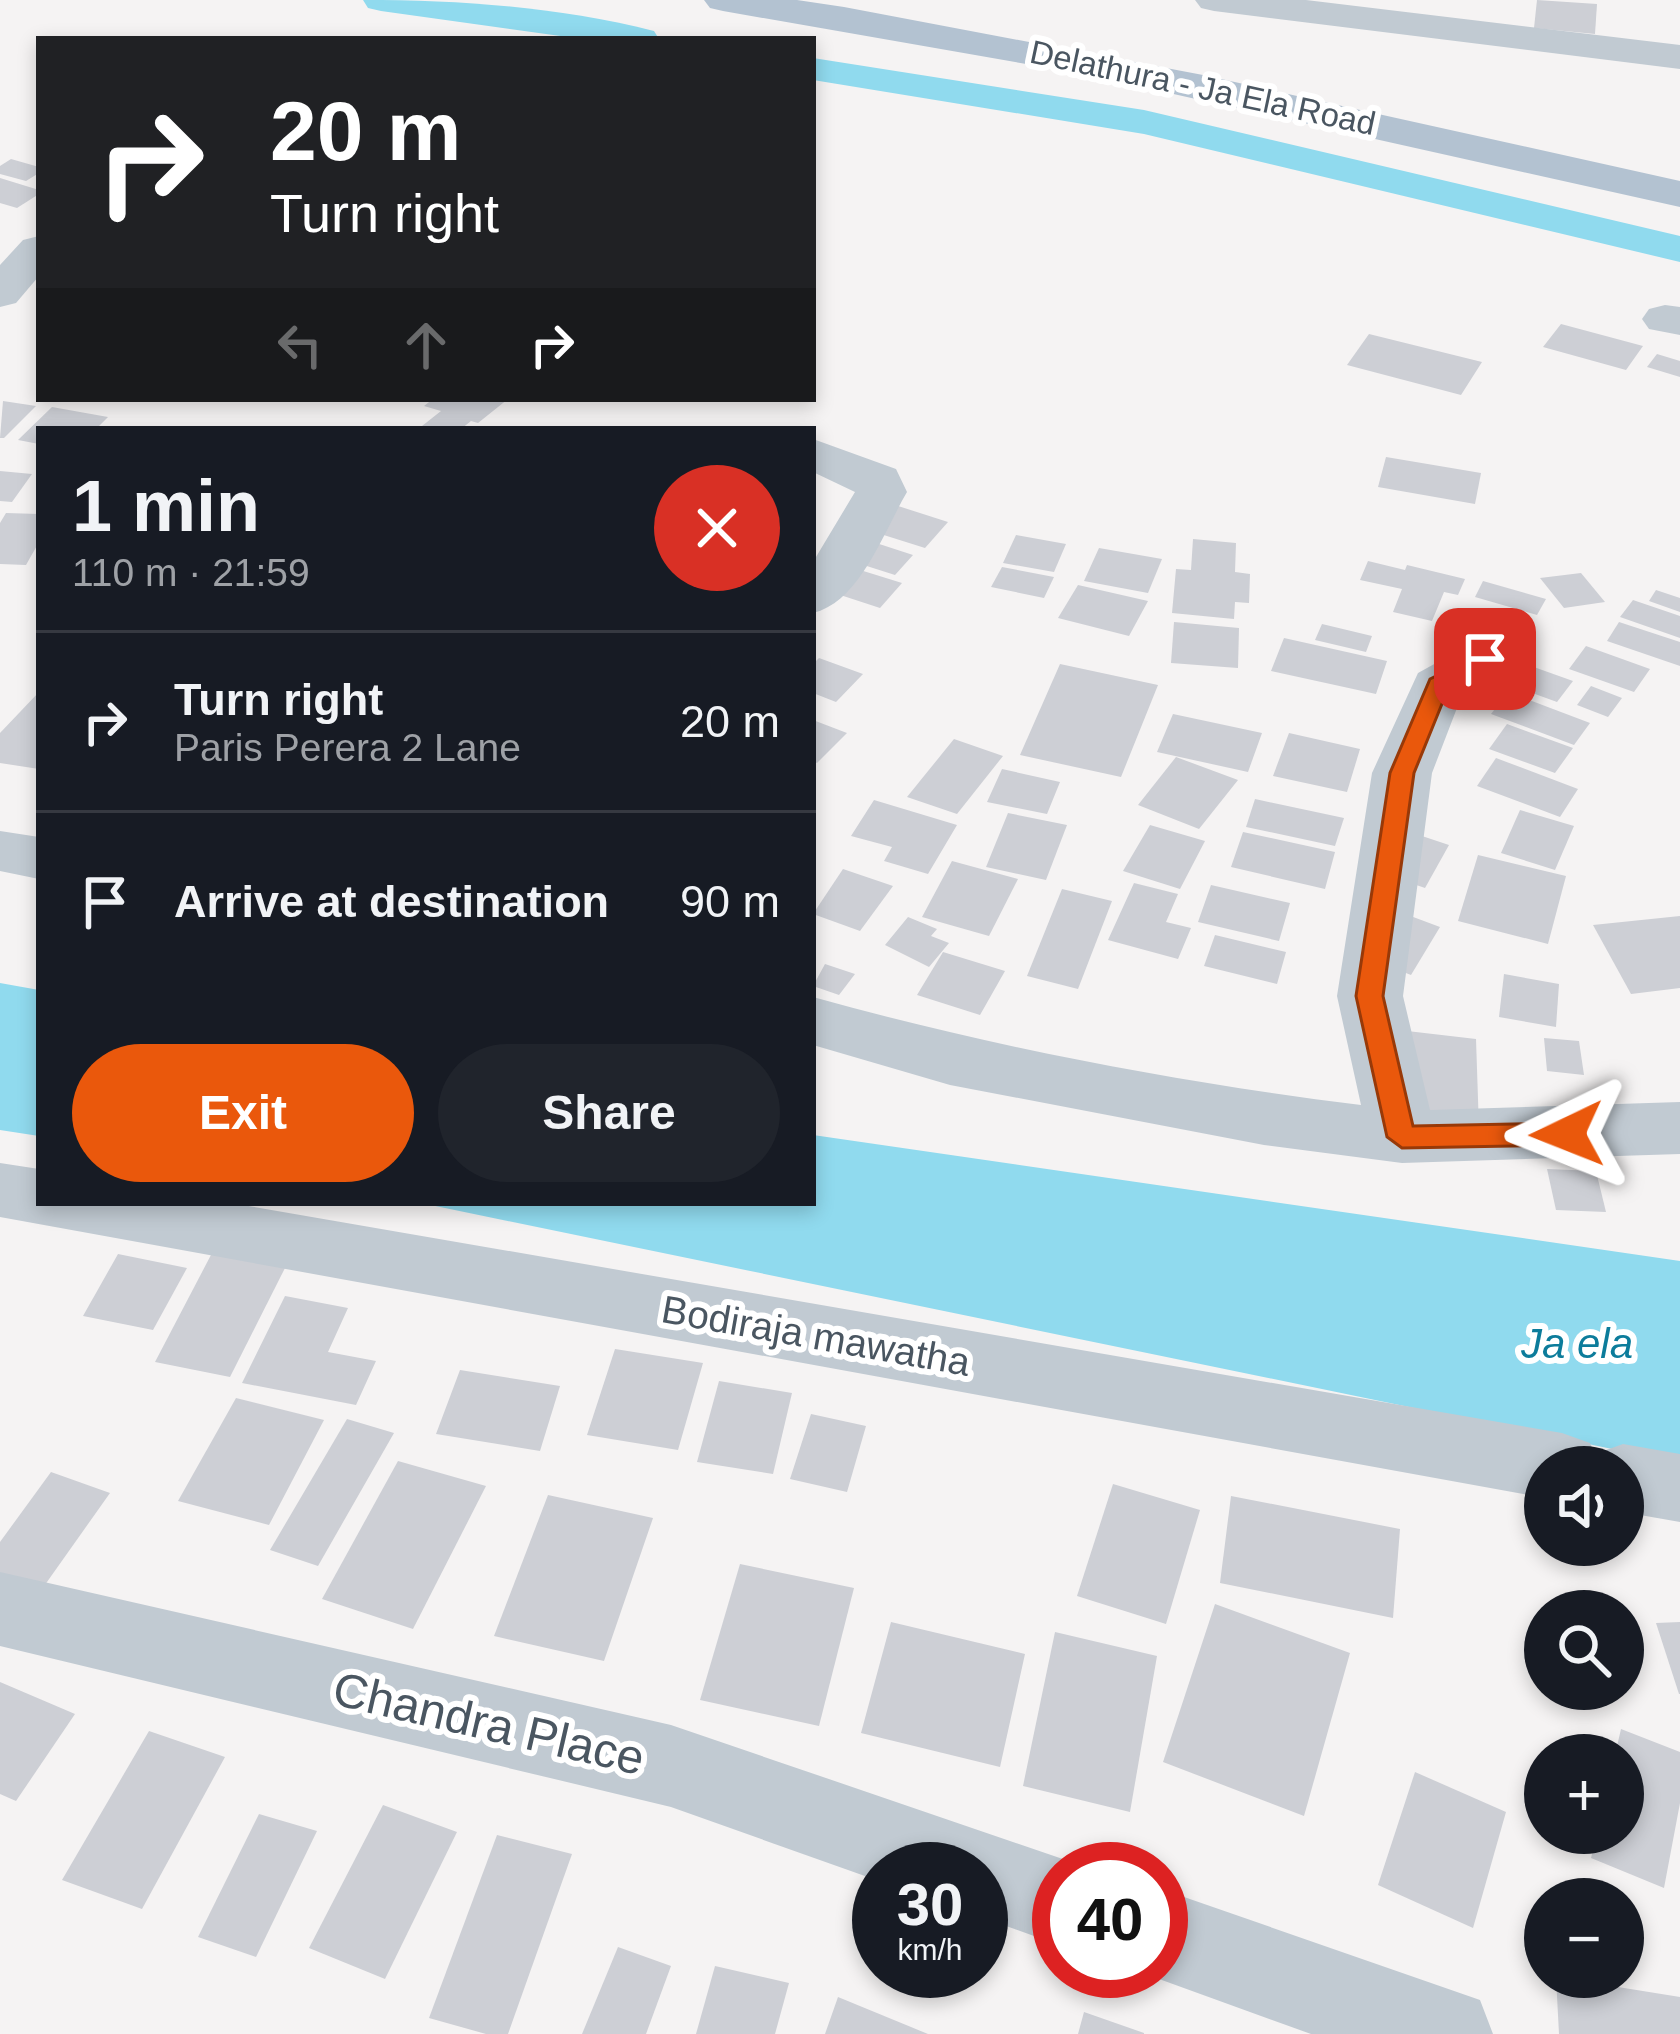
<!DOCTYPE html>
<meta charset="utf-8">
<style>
body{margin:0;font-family:Helvetica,sans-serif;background:#20242c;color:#f1f3f6;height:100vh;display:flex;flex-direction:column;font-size:45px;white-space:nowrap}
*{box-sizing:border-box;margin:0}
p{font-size:39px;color:#9ea1a6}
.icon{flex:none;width:66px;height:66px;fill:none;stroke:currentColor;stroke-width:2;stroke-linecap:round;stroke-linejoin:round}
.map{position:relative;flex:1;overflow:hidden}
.side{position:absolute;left:36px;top:426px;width:780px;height:780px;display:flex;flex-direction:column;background:#171b24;border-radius:0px;box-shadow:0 6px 18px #0003}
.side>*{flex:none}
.guide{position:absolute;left:36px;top:36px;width:780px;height:366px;border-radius:0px;box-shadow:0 6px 18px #0003;background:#202124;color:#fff;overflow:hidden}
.buttons{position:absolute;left:1524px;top:1446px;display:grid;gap:24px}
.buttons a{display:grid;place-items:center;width:120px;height:120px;border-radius:50%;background:#171b24;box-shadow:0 6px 18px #0003;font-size:60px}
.speed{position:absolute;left:852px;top:1842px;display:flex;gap:24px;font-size:60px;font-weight:700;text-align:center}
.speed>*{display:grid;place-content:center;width:156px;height:156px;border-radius:50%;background:#171b24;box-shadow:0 6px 18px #0003;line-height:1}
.speed small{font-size:30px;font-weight:400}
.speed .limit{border:18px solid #d22;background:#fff;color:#111}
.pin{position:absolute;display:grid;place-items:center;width:102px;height:102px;color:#fff;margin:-51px;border-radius:24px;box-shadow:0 6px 18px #0006}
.me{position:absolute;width:132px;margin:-66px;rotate:268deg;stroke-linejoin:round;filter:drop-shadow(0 0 9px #0008)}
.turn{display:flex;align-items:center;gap:42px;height:252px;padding:0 36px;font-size:54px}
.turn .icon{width:156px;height:156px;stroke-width:2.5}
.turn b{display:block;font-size:84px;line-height:102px}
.lanes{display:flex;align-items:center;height:114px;padding:0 36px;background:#0003;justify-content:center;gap:60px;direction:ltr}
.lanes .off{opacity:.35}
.round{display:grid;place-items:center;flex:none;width:126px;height:126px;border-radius:63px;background:#20242c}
.head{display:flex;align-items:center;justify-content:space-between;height:204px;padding:0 36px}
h1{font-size:72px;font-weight:700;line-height:90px}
.primary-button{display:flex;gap:24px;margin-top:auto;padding:24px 36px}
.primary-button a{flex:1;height:138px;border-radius:72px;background:#ea580c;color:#fff;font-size:48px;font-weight:700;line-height:138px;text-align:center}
.primary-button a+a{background:#20242c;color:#f1f3f6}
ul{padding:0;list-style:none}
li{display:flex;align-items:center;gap:36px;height:180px;padding:0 36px;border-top:3px solid #363941}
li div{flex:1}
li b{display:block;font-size:45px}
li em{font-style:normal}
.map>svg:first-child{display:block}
.water{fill:#90daee}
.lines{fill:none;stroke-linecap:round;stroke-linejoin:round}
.canal{fill:#90daee;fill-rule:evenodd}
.building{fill:#cdcfd5}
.minor{fill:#c1cad2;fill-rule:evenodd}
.major{fill:#b3c2d1;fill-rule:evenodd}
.route{fill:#ea580c;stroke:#983908;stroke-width:3}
.labels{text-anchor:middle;stroke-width:12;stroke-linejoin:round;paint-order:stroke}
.far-street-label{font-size:33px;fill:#4a5661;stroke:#fff}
.street-label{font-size:39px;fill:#4a5661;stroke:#fff}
.water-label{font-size:42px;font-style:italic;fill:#0c7c9b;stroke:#fff}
.near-street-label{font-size:48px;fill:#4a5661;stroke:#fff}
</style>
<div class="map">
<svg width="1680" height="2034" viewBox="0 0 1680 2034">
<rect width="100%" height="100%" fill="#f5f3f3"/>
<g class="water">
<polygon points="0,983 39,990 39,1136 0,1130"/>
<polygon points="813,1135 1680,1261 1680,1463 421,1203 813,1203"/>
</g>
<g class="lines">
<g class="canal">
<path d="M363,0C462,0 558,7 654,31L659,39H582L381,11L368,8Z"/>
<polygon points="813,58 1144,110 1680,236 1680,262 1144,134 813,80"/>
</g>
</g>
<g class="building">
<polygon points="1537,0 1597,4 1595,34 1534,28"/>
<polygon points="11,159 39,167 39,173 26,181 0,174 0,166"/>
<polygon points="0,178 39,190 39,194 17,208 0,203"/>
<polygon points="1561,324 1643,346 1626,370 1543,347"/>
<polygon points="1369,334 1482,362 1461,395 1347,365"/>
<polygon points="1657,354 1680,361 1680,377 1647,367"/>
<polygon points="433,399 508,399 478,423 471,421 461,429 432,429 422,426 441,411 424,406"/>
<polygon points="3,401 36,406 4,438 0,438"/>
<polygon points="52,407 108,417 96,429 39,429 39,444 18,440"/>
<polygon points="1386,457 1481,473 1475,504 1378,487"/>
<polygon points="0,471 32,474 12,502 0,501"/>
<polygon points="895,505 948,522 925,548 871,531"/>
<polygon points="6,513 39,514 39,542 26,565 0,564 0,523"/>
<polygon points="1016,535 1066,544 1054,572 1003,563"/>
<polygon points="1193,539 1236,543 1235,572 1250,574 1249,603 1235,602 1234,619 1172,613 1176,569 1191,570"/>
<polygon points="870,541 913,555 895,575 851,561"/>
<polygon points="1099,548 1162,559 1148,593 1084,581"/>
<polygon points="1368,561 1405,570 1407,565 1465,579 1458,595 1444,592 1432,621 1393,612 1402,589 1360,580"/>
<polygon points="844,565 902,583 880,608 822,589"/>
<polygon points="1002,567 1054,577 1044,598 991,587"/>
<polygon points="1581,573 1605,602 1564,608 1540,578"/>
<polygon points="1483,581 1546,599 1537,615 1475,597"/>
<polygon points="1078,585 1148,601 1129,636 1058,618"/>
<polygon points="1656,590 1680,598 1680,612 1649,601"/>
<polygon points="1633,600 1680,616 1680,638 1620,617"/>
<polygon points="1174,622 1239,628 1238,668 1171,663"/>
<polygon points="1619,622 1680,642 1680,666 1607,641"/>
<polygon points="1322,624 1372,636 1366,652 1315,640"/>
<polygon points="1284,638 1387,661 1376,694 1271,671"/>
<polygon points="1586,646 1650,669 1634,692 1569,669"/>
<polygon points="1489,651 1573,681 1557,702 1472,671"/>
<polygon points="819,658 863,674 836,702 813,693 813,664"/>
<polygon points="1060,664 1158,685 1121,777 1020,755"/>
<polygon points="1591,686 1622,698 1608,717 1577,705"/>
<polygon points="39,692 39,769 0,763 0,733"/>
<polygon points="1508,692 1590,723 1574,745 1491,714"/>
<polygon points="1173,714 1262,733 1248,772 1157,752"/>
<polygon points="813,720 847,733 817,763 813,761"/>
<polygon points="1507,724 1573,748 1555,773 1489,749"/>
<polygon points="1289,733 1360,749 1347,792 1273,776"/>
<polygon points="954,739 1003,756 957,814 907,797"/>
<polygon points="1176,757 1238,780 1199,829 1138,805"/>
<polygon points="1496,758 1578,789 1560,817 1477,786"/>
<polygon points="1002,769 1060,782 1047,814 987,802"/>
<polygon points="1255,799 1344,818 1335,846 1246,827"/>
<polygon points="874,800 957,825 928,874 884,861 892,847 851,836"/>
<polygon points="1520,810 1574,826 1555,870 1501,853"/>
<polygon points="1008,813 1067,825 1046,880 986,867"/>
<polygon points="1150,825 1205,841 1180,889 1123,871"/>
<polygon points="1392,826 1449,845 1425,888 1367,868"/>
<polygon points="1243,832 1335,852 1325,889 1231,867"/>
<polygon points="1478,855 1566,876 1548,944 1458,921"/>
<polygon points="952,861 1018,879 989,936 922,917"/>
<polygon points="843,869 893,886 860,931 813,914"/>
<polygon points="1134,883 1178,894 1166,922 1191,928 1178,959 1108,940"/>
<polygon points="1211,885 1290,903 1279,941 1198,922"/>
<polygon points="1062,889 1112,901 1078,989 1027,976"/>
<polygon points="1381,905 1440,927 1411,975 1352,952"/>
<polygon points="1680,916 1680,988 1631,994 1593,925"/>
<polygon points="908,917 937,929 931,936 949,943 929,967 885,945"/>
<polygon points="1215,935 1286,952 1277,984 1204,966"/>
<polygon points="943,952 1005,971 980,1015 917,995"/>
<polygon points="825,964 855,974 839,995 813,986"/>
<polygon points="1504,974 1559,984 1556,1027 1499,1017"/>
<polygon points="1390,1029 1476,1039 1479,1129 1390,1117"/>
<polygon points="1544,1038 1579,1041 1584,1075 1547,1071"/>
<polygon points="1547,1169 1596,1171 1606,1212 1556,1210"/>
<polygon points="212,1253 285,1268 230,1377 155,1362"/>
<polygon points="118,1254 187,1268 153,1330 83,1316"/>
<polygon points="285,1296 348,1308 328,1352 376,1361 356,1405 242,1383"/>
<polygon points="615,1349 703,1363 678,1450 587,1435"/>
<polygon points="460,1370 560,1386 540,1451 436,1434"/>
<polygon points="719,1381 792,1393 773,1474 697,1462"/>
<polygon points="236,1398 324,1420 269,1525 178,1501"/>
<polygon points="811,1414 866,1426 847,1492 790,1479"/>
<polygon points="347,1419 394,1433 318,1566 270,1550"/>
<polygon points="398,1461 486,1486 413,1629 322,1599"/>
<polygon points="51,1472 110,1493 42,1589 0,1573 0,1542"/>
<polygon points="1113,1484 1200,1510 1166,1624 1077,1596"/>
<polygon points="548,1495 653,1518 604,1661 494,1636"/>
<polygon points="1231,1496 1400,1529 1393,1618 1220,1583"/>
<polygon points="740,1564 854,1588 819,1726 700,1700"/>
<polygon points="1215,1604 1350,1653 1304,1816 1163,1762"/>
<polygon points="891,1622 1025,1654 1000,1767 861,1733"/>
<polygon points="1680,1622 1680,1694 1679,1694 1656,1623"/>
<polygon points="1055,1632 1157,1656 1130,1812 1023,1786"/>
<polygon points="0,1682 75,1714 16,1801 0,1794"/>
<polygon points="1621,1729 1680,1752 1680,1803 1664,1888 1591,1858 1597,1833 1623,1833 1623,1755 1615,1755"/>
<polygon points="149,1731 225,1757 142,1909 62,1880"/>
<polygon points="1415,1772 1506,1812 1473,1928 1378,1885"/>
<polygon points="383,1805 457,1832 385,1979 309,1948"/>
<polygon points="259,1814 317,1831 256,1957 198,1937"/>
<polygon points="497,1835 572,1854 508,2034 486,2034 429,2018"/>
<polygon points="618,1947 671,1966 646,2034 582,2034"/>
<polygon points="715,1966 789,1983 775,2034 696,2034"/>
<polygon points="1556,1977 1680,1997 1680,2034 1559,2034"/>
<polygon points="838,1997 928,2034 825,2034"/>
<polygon points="1084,2012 1144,2033 1144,2034 1078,2034"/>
</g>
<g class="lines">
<g class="minor">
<polygon points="1195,0 1306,0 1680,45 1680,69 1214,11 1201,8"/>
<polygon points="39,236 39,276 16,303 0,307 0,265 23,240"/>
<polygon points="1665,305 1680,307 1680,335 1649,329 1642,319 1649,309"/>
<path d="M813,439L896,469L907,492C884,531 860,602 813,613V562L855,492L813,472Z"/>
<path d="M1485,642L1505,647L1513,659L1505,671L1462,695L1432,773L1403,996L1430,1110L1680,1102V1154L1402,1163L1264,1145L950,1085L813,1045V997C992,1047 1176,1082 1361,1105L1337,996L1372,773L1418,673L1465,647Z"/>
<polygon points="0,831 39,837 39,879 0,871"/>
<polygon points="0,1163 39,1169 39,1203 231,1203 1562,1433 1590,1443 1595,1454 1623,1444 1680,1454 1680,1522 1623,1512 1623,1467 1545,1467 1545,1498 0,1217"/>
<polygon points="0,1572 671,1725 1092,1869 1059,1869 1059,1945 981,1917 981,1869 879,1869 879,1881 671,1807 0,1646"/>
<polygon points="1161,1889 1480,2000 1493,2034 1311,2034 1137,1971 1161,1971"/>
</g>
<polygon class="major" points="704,0 797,0 844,7 1203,75 1680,181 1680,207 1084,74 723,11 710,8"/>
</g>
<polygon class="route" points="1485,652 1497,659 1493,664 1448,689 1414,773 1383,996 1413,1126 1567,1123 1582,1134 1567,1145 1402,1148 1387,1137 1356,996 1390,773 1430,679"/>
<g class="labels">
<g class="far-street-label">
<text transform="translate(1203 87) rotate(12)" y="12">Delathura - Ja Ela Road</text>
</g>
<g class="street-label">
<text transform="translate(816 1335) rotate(10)" y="14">Bodiraja mawatha</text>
</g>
<g class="water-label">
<text x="1577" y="1358">Ja ela</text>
</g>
<g class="near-street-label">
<text transform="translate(489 1723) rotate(13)" y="17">Chandra Place</text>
</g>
</g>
</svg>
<div class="buttons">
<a><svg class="icon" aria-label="sound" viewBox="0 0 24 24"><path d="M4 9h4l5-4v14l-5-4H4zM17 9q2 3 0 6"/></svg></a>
<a><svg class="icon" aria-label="search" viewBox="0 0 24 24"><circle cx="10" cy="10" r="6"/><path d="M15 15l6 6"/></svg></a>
<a>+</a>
<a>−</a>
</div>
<div class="speed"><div>30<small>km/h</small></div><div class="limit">40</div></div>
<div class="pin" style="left:1485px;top:659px;background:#d93025"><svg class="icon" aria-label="arrive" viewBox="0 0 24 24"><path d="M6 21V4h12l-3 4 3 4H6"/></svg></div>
<svg class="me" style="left:1567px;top:1134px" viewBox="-20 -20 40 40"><path d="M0-17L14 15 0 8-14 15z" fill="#ea580c" stroke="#fff" stroke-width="4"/></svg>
<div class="guide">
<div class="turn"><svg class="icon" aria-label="right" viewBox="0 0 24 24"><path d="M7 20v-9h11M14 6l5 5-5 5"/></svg><div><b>20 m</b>Turn right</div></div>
<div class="lanes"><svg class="icon off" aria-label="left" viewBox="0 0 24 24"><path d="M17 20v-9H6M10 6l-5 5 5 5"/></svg><svg class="icon off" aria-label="ahead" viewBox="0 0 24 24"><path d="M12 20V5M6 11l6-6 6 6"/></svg><svg class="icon" aria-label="right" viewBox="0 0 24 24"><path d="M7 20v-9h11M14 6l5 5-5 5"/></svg></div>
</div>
<section class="side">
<div class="head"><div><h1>1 min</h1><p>110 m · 21:59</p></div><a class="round" style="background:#d93025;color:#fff"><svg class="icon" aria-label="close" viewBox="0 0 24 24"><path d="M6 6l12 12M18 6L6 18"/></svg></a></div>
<ul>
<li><svg class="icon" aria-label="right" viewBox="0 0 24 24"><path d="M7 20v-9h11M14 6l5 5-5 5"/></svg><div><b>Turn right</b><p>Paris Perera 2 Lane</p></div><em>20 m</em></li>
<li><svg class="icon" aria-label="arrive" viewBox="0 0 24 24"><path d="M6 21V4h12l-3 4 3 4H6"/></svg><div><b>Arrive at destination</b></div><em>90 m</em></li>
</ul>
<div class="primary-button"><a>Exit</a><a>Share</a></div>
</section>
</div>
